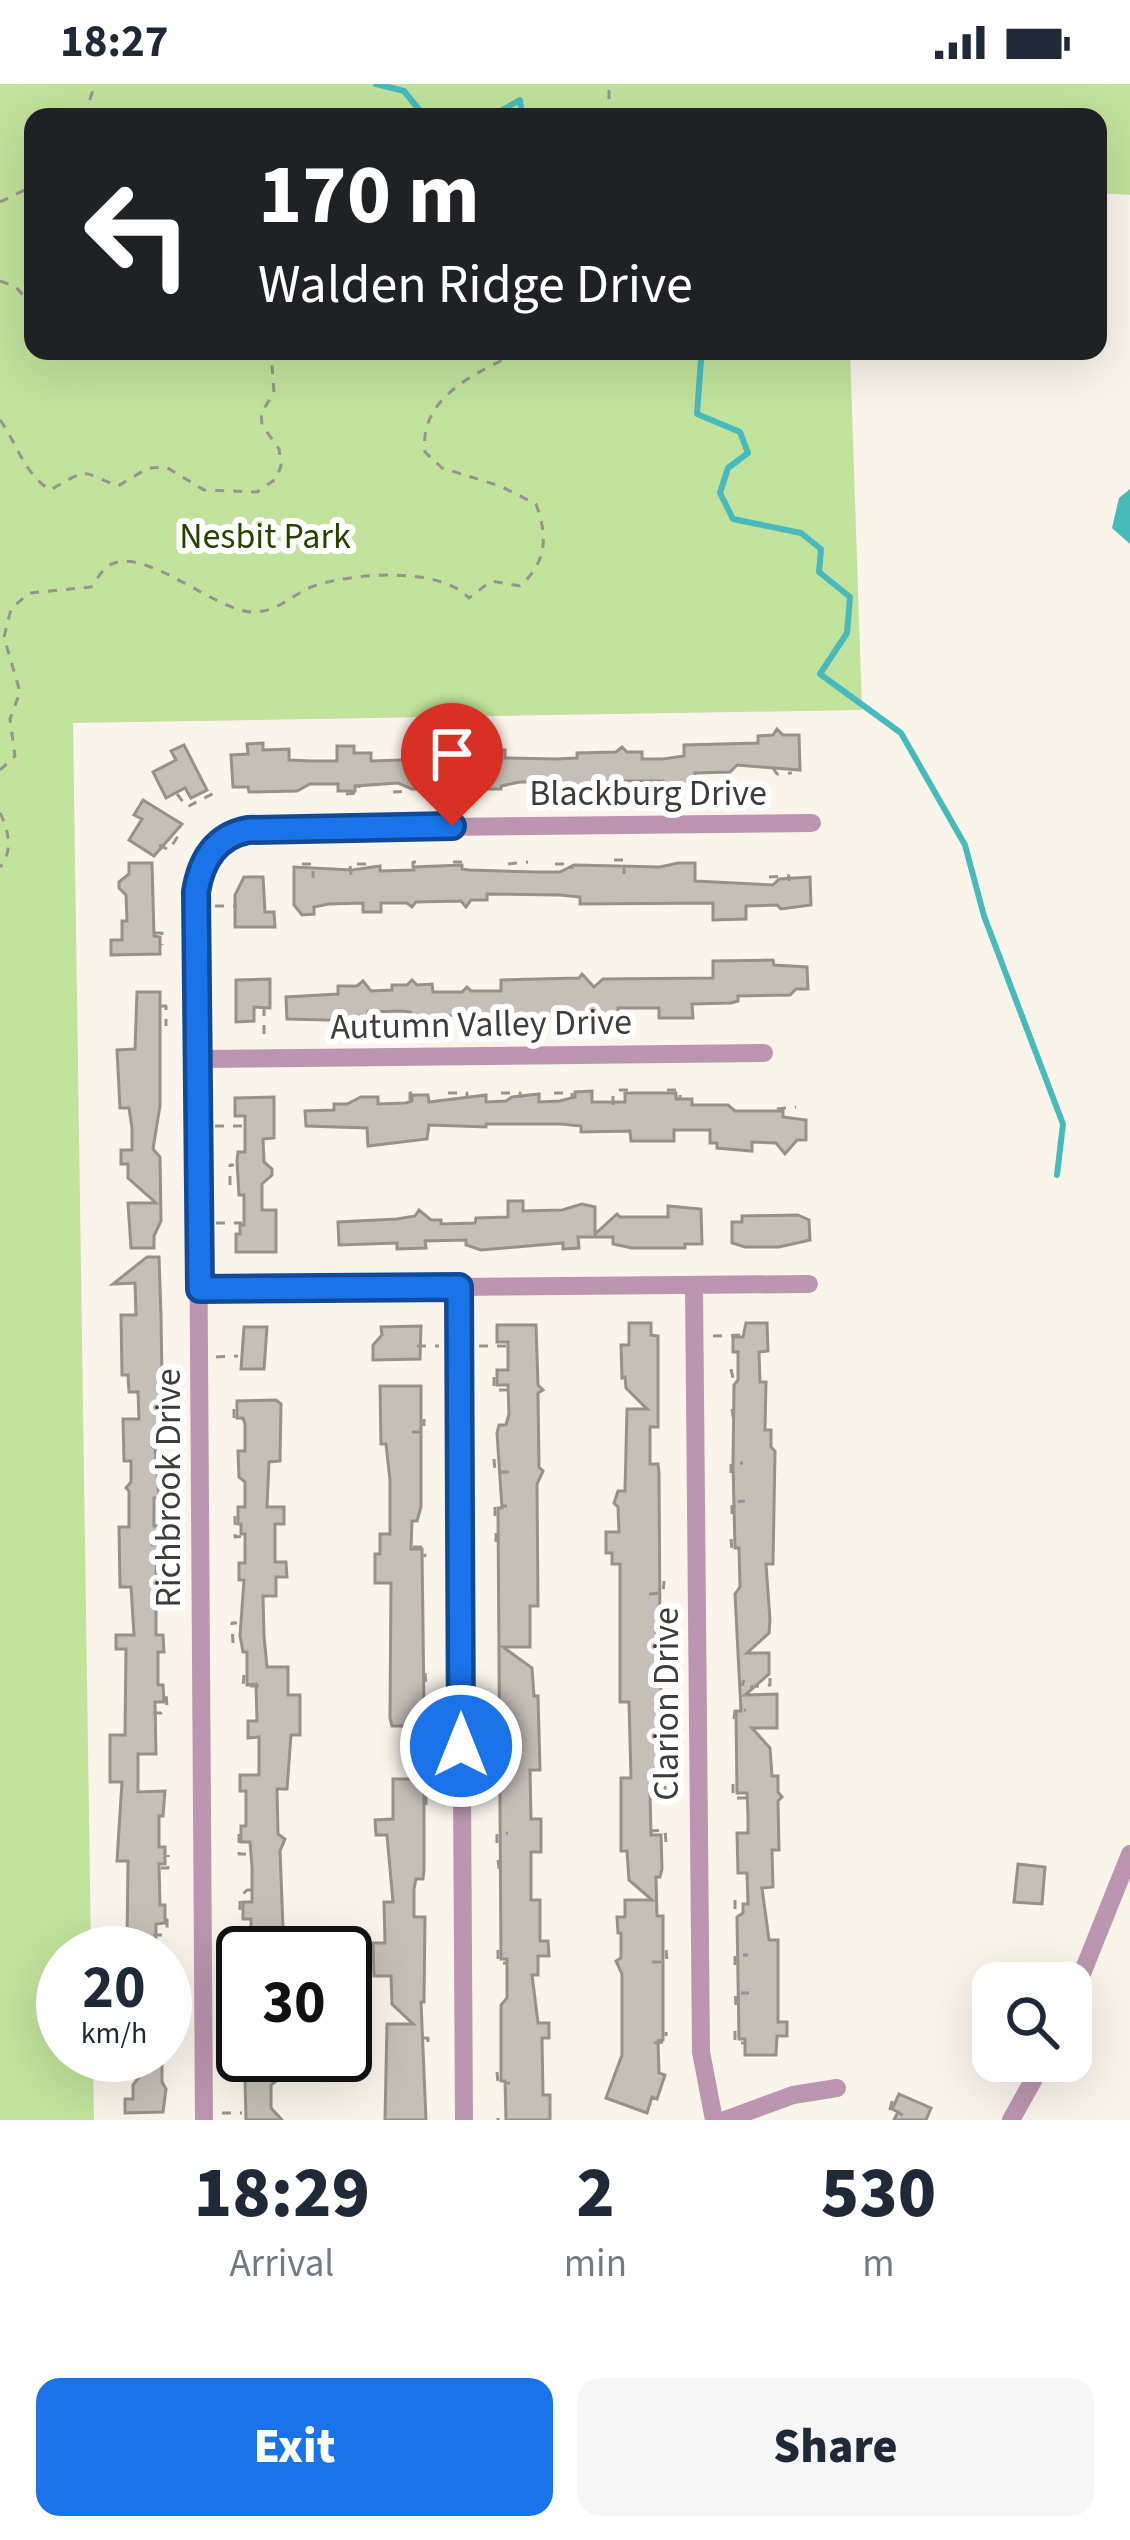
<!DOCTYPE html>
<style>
body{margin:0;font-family:"Source Sans 3",sans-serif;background:#f6f6f7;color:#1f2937;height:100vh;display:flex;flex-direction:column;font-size:45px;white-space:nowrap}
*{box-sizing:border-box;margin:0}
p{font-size:39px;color:#747a83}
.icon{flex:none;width:66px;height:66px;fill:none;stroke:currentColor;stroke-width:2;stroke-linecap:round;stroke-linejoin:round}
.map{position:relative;height:2036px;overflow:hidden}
.drawer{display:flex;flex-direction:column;background:#fff;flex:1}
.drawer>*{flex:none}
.guide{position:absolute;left:24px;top:24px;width:1083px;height:252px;border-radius:24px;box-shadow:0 12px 48px #0002;background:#202124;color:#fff;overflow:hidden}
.fabs{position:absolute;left:972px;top:1878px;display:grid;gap:24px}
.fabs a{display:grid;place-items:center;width:120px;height:120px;border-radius:24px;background:#fff;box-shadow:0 12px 48px #0002;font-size:60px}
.speed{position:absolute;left:36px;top:1842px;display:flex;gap:24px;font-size:60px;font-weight:700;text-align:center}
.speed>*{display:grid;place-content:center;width:156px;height:156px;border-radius:50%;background:#fff;box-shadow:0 12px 48px #0002;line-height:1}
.speed small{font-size:30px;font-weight:400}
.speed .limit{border:6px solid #111;border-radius:18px;background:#fff;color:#111}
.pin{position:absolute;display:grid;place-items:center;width:102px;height:102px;color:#fff;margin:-123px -51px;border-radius:50% 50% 50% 0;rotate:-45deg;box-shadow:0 0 12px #0007}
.pin .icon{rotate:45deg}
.me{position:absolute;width:132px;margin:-66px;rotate:0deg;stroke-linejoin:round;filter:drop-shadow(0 0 9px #0008)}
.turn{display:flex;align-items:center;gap:42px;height:252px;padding:0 36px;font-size:54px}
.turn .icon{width:156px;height:156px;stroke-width:2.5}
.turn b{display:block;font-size:84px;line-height:102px}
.eta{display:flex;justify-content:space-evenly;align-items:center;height:204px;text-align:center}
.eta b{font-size:72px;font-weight:800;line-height:84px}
.cta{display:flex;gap:24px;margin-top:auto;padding:24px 36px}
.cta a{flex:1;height:138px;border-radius:24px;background:#1a73e8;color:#fff;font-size:48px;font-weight:800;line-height:138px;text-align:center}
.cta a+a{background:#f6f6f7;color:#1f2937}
.status{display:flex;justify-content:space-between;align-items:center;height:84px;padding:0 60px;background:#fff;direction:ltr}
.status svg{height:33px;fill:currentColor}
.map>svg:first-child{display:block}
.green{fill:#c1e39c}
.water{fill:#49babc}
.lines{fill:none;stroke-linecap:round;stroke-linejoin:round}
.stream{stroke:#49babc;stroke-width:6}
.building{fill:#c5bfb7;stroke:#979189;stroke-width:3}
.path{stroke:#97938d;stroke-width:3;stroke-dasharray:9 9;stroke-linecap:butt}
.minor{stroke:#bc96b0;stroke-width:18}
.route-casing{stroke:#114b97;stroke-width:30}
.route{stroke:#1a73e8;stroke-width:21}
.labels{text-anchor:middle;stroke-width:12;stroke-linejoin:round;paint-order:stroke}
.park-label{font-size:36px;fill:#294200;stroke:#fff}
.street-label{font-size:36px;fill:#3f3c39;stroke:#fff}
</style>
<div class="status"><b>18:27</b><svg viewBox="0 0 49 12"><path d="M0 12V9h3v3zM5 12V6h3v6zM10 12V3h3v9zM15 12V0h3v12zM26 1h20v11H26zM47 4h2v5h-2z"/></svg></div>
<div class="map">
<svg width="1130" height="2036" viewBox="0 0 1130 2036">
<rect width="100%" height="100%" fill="#faf4eb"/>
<polygon class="green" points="0,0 1130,0 1130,111 1098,109 1098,33 33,33 33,267 850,267 862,626 73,639 91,1869 63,1869 63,1971 93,1971 94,2036 0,2036"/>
<polygon class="water" points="1130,405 1130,460 1112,444 1119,414"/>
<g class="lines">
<g class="stream">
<polyline points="376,0 404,7 425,33"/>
<polyline points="490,33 520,16 522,33"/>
<polyline points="696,267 701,276 697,330 740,348 748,369 728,384 720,409 733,435 801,449 821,465 819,488 850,513 847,549 820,590 901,649 965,761 984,832 1063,1040 1057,1091"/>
</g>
</g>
<g class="building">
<polygon points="777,645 783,651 799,651 800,686 737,681 730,688 695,689 695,703 668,702 663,697 625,697 618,704 579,705 562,702 557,698 520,698 501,702 501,705 412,705 398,699 355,702 355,707 338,707 338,700 310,700 297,707 249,708 248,703 233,703 231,671 248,670 247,660 263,659 263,666 289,665 289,676 310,677 337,677 337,662 354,662 354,669 371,669 371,677 430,675 430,678 491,680 491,666 505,666 505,674 556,675 577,674 577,669 616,668 622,663 627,668 642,668 642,675 663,675 684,672 684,661 758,659 758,652 773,651"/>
<polygon points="184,661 207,706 191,714 185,704 166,714 153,688 176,676 171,667"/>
<polygon points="143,716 182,740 154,772 129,756 142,735 134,731"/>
<polygon points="129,779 152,779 154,852 160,853 160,870 111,871 111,856 122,856 122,837 127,837 126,811 119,804 119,798 129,790"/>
<polygon points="678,779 695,779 695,797 773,801 779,795 810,793 811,821 781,825 777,821 746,822 746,835 713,836 713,819 580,820 580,813 560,811 487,810 487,816 471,816 466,823 461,817 416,818 412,823 407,819 381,819 381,828 363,828 363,819 329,820 314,823 314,830 302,831 294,821 294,783 352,786 380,782 380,787 414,786 414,783 462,781 462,785 469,786 537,788 560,788 574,781 660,783"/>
<polygon points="244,793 263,793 265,828 274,828 275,843 235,843 235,811"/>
<polygon points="773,876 774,881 807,883 808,905 796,905 790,911 738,912 738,917 731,919 692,920 693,934 659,934 659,924 618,924 618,934 472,935 462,930 416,936 410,928 402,927 368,928 368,937 287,935 286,913 338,910 338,902 357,902 363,897 371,907 392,906 392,901 407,901 412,896 417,901 432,900 433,908 462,908 467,903 471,907 501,907 501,896 579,894 582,890 594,903 603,895 713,894 713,877"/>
<polygon points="270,895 270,924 254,923 254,937 236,938 236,896"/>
<polygon points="137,908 160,908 160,1022 153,1065 160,1073 161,1137 154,1152 154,1164 131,1164 128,1119 156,1119 128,1094 128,1080 121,1080 121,1066 132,1066 132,1044 129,1024 120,1024 117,966 135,965"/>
<polygon points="592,1007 592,1018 625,1018 625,1009 676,1009 676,1015 692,1015 692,1021 728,1021 735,1027 783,1027 783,1033 806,1036 806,1056 797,1056 785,1070 776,1059 752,1058 752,1067 717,1064 717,1059 710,1059 710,1046 674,1046 674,1057 631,1057 630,1047 581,1048 581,1042 561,1040 486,1040 486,1043 429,1041 427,1055 368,1062 367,1044 306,1042 305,1027 334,1026 334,1020 347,1020 361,1013 378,1013 378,1020 406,1019 412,1017 412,1011 428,1011 429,1018 486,1011 486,1018 506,1017 512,1013 539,1010 539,1018 560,1017 575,1013 575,1008"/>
<polygon points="274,1013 274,1054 263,1055 264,1078 272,1085 272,1091 262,1100 262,1126 276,1126 276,1168 236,1168 236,1150 240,1150 240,1141 244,1141 244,1111 239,1111 237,1077 238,1068 245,1068 245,1032 235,1032 235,1014"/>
<polygon points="508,1117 523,1117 523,1127 562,1126 582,1120 595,1123 595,1150 617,1130 620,1133 668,1133 668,1122 701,1125 702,1160 685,1160 685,1164 632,1164 613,1160 613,1153 578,1153 579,1164 563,1165 563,1159 481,1166 466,1161 466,1156 425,1157 426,1164 397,1165 397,1159 339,1161 338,1138 397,1135 415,1132 419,1126 431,1136 441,1136 441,1140 475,1139 476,1134 508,1133"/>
<polygon points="798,1131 809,1136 810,1156 779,1163 745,1163 732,1159 732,1138 742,1138 742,1132"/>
<polygon points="147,1173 159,1173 161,1231 162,1297 158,1301 163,1352 154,1352 159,1414 154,1414 154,1442 159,1442 156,1492 162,1491 162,1509 156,1523 156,1551 163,1551 164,1568 158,1568 158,1601 163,1601 164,1618 155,1618 156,1670 138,1670 138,1708 165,1707 163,1732 159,1732 159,1763 165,1763 165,1780 159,1780 160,1821 165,1821 165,1839 156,1840 156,1863 127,1863 128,1777 117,1777 122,1698 110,1698 110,1651 125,1651 126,1565 116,1565 116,1551 134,1551 131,1503 120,1503 119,1443 129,1443 129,1407 126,1404 131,1398 131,1377 124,1377 123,1335 139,1335 138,1308 129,1308 128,1291 122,1291 121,1231 136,1231 135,1199 113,1200"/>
<polygon points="629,1239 651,1239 651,1251 658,1252 658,1343 650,1343 650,1380 658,1380 659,1389 660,1546 656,1546 656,1586 661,1586 661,1710 650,1710 651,1751 661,1751 662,1785 660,1793 656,1793 657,1832 663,1832 663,1956 658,1957 659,1989 665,1991 657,2015 652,2013 647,2029 606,2014 622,1971 622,1890 616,1877 621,1874 621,1849 618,1849 617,1833 625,1833 625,1816 652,1816 629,1796 627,1767 621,1767 621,1694 631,1694 629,1618 620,1618 620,1480 612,1480 612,1469 606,1469 606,1448 619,1448 618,1423 614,1419 618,1407 625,1407 627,1325 647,1325 626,1304 625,1293 622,1294 621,1261 629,1261"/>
<polygon points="746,1239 767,1239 768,1267 759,1268 760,1298 766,1298 765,1346 771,1346 771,1363 775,1367 773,1480 766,1480 770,1536 769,1549 747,1569 769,1569 769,1590 745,1611 777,1610 777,1644 752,1644 770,1664 772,1692 778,1692 778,1708 782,1713 778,1717 779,1766 772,1766 773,1803 762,1804 769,1856 778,1856 778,1938 787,1938 787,1952 777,1952 776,1971 745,1971 745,1955 739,1955 737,1833 743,1829 743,1820 748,1820 747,1789 738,1789 737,1749 748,1749 748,1731 747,1709 737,1709 736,1627 741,1627 735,1510 740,1503 739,1464 735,1464 733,1381 734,1301 738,1296 738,1268 733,1268 733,1253 743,1253"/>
<polygon points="497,1241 536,1241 538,1301 543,1306 538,1309 539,1383 543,1387 537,1400 538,1522 530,1522 530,1563 503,1563 532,1584 534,1612 538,1612 540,1686 530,1686 531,1735 541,1735 541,1768 531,1768 531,1816 540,1816 540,1857 548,1857 549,1872 538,1872 538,1891 532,1891 538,1939 549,1939 549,1954 542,1954 543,2011 550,2011 550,2036 506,2036 505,1997 501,1997 501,1921 507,1914 507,1875 501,1875 498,1424 502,1424 497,1349 499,1341 506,1341 509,1330 508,1301 497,1301 497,1286 508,1286 508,1258 497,1258"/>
<polygon points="421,1242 420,1275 373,1276 373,1261 382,1251 381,1243"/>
<polygon points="244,1243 267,1243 264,1285 241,1285"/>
<polygon points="380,1302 421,1302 421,1423 417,1437 412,1437 411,1465 422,1465 424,1623 422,1631 414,1631 414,1642 392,1642 390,1634 391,1499 375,1499 375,1470 380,1470 380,1450 390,1450 390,1396 386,1360 381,1360"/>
<polygon points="276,1316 281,1320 280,1377 269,1378 267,1423 284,1423 284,1440 275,1440 275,1478 286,1478 287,1493 276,1493 276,1512 263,1512 264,1552 267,1583 288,1583 288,1611 300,1611 300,1651 291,1651 287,1705 277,1705 278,1750 285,1755 280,1767 284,1869 251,1869 251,1835 243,1835 243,1818 252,1818 252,1783 250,1758 241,1758 241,1742 246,1742 246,1707 240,1707 240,1691 259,1691 259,1653 248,1654 248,1637 257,1637 256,1600 247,1601 247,1568 243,1568 240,1552 244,1496 239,1496 239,1479 245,1479 245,1450 241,1450 241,1440 238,1440 238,1423 245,1423 245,1398 239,1393 238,1367 245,1367 245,1340 243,1334 237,1334 237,1317"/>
<polygon points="393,1695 424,1695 424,1786 423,1795 416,1795 414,1805 414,1833 425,1833 424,1918 421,1918 426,2036 385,2036 387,1940 413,1940 392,1920 391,1892 374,1892 373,1859 385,1859 384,1818 393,1818 387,1751 376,1751 375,1736 393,1735"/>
<polygon points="1018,1780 1045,1783 1042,1820 1014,1818"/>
<polygon points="156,1971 162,1971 162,1998 166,2005 163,2028 125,2029 125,2015 133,2015 133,2001"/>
<polygon points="251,1971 278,1971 278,1986 284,1991 271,2001 271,2024 282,2036 246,2036 245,1996 241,1996 241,1978 251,1978"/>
<polygon points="899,2010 931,2024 926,2036 894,2036 898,2028 892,2025"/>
</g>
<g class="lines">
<g class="path">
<polyline points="84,33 95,0"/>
<polyline points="609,33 609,7 615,0"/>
<polyline points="0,118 33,102"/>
<polyline points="0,197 16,203 33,223"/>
<path d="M0,336C18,361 23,388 50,406C92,383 77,386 118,402L148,384L166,383L204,406L257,408L276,395L281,382L279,365L262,341L261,329L274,309L271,267"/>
<polyline points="773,684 777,690 792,689"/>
<path d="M0,686L15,672L10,635L20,608L4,553L11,525L29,509L91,503C96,497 102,486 108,482C143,459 215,528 253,528C281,528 294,507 320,500C359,489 440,483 469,514L491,497L520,502C547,478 548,453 536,420L500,402L442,384L425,368C419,317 469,292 509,273L512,267"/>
<polyline points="658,706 676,705 676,699"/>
<polyline points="393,708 410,707"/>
<polyline points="177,710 187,723 218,707"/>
<polyline points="346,710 359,709 359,703"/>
<polyline points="450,711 470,711 470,707"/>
<path d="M0,729C9,746 13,769 0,783"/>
<polyline points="159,761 169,766 180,749"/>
<polyline points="614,776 624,776 624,790"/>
<polyline points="453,778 465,778 465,783"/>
<polyline points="302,780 313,780 313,794"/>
<polyline points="508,780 528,778"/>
<polyline points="555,780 572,780 572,785"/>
<polyline points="413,784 413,778 422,778"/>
<polyline points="351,791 350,780 371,780"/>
<polyline points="769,793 789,792 789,797"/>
<polyline points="215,822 237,822"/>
<polyline points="155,849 162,849 162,861"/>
<polyline points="161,922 166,922 166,942"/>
<polyline points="264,923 264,958"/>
<polyline points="568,925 569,938 579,938"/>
<polyline points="413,933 414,939 424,939"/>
<polyline points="510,938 521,938 520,930"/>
<polyline points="455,939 474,936"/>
<polyline points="352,940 375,940"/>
<polyline points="667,1006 680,1006 680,1014"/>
<polyline points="448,1009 467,1009 467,1015"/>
<polyline points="501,1009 520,1009 520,1014"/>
<polyline points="554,1009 572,1009 572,1014"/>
<polyline points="410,1016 410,1009 420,1008"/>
<polyline points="613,1021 613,1011 618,1006 633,1006"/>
<polyline points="777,1025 796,1023"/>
<polyline points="215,1042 247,1042"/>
<polyline points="230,1101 230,1081 234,1081"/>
<polyline points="216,1139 242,1139"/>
<polyline points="713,1252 742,1251"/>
<polyline points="417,1262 439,1262"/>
<polyline points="479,1262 507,1262"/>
<polyline points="216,1273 238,1272"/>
<polyline points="731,1285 734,1299"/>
<polyline points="494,1293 494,1306 509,1306"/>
<polyline points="234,1325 234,1336 242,1335"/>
<polyline points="732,1325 734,1339"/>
<polyline points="412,1348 424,1348 424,1335"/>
<polyline points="151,1363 160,1363 166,1357 166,1343"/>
<polyline points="494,1375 495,1388 509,1388"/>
<polyline points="731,1389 731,1380 743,1379"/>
<polyline points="162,1401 163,1421"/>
<polyline points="732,1430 732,1418 745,1417"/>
<polyline points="235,1432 235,1453 247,1452"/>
<polyline points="495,1432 495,1422 507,1422"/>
<polyline points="496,1449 496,1466"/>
<polyline points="731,1455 732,1466 738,1466"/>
<polyline points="151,1461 163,1460 163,1450"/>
<polyline points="413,1463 424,1463 425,1473"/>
<polyline points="649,1510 663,1509 664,1497"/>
<polyline points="658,1549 664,1548 664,1538"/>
<polyline points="233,1559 232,1539 237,1539"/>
<polyline points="425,1589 426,1603"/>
<polyline points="244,1591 243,1602 261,1602"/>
<polyline points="742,1602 744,1596"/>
<polyline points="750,1603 770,1601 770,1594"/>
<polyline points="153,1629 161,1629 167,1622 166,1609"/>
<polyline points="734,1635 735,1626 746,1626"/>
<polyline points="492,1637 492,1623 509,1623"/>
<polyline points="498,1694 499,1711"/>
<polyline points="733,1700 733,1714 749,1714"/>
<polyline points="426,1712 426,1727"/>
<polyline points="651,1714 665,1714 665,1702"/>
<polyline points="650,1747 665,1746 666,1759"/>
<polyline points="239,1750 239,1770 250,1770"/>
<polyline points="497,1759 497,1750 508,1749"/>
<polyline points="498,1776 500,1792"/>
<polyline points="161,1784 168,1784 168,1771"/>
<polyline points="735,1816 735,1832 738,1832"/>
<polyline points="240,1826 240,1813 247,1806 256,1806"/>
<polyline points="153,1851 162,1851 167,1844 167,1829"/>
<polyline points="498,1866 498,1879 506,1879"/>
<polyline points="652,1878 667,1878 666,1864"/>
<polyline points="735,1881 735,1871 748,1871"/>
<polyline points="736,1921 735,1909 749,1909"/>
<polyline points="238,1931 238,1920 243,1920"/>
<polyline points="166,1943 170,1943 171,1963"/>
<polyline points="735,1947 735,1959 744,1959"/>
<polyline points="423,1954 428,1954 428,1965"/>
<polyline points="654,1959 666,1958 666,1948"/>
<polyline points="238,1988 238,1977 249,1977"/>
<polyline points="497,1988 498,1999 510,1999"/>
<polyline points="892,2017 890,2025 903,2031"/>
<polyline points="222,2029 242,2029"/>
<polyline points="498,2034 498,2036"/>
</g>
<g class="minor">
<polyline points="198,975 764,969"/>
<polyline points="694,1201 701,1968 714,2036"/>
<polyline points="459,1203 464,2036"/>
<polyline points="199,1205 809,1200"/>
<polyline points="1071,1917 1130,1770"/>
<path d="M204,2036L196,807C201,770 222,748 260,745L812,739"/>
<polyline points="725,2036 793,2011 837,2004"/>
<polyline points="1011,2036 1044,1977"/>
</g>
</g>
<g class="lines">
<g class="route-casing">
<path id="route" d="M452,742L248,746C216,752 201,776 196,808L200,1205L459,1203L461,1662"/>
</g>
<use href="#route" class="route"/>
</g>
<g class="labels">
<g class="park-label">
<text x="265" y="464">Nesbit Park</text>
</g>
<g class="street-label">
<text x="648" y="721">Blackburg Drive</text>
<text transform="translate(481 939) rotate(-1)" y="13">Autumn Valley Drive</text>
<text transform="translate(167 1404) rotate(-90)" y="13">Richbrook Drive</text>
<text transform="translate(665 1620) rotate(-90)" y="13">Clarion Drive</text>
</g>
</g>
</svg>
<div class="fabs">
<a><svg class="icon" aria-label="search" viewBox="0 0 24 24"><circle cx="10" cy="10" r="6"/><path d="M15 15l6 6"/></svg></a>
</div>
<div class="speed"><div>20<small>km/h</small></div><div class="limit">30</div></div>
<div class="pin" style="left:452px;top:742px;background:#d93025"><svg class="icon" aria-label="arrive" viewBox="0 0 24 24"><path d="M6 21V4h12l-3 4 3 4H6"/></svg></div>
<svg class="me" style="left:461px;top:1662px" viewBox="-20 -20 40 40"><circle r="17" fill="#1a73e8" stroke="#fff" stroke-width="3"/><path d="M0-11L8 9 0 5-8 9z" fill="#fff"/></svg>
<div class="guide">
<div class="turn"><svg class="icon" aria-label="left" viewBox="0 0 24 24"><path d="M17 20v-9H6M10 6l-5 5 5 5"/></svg><div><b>170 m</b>Walden Ridge Drive</div></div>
</div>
</div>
<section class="drawer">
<div class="eta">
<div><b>18:29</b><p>Arrival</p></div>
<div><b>2</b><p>min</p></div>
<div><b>530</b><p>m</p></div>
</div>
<div class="cta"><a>Exit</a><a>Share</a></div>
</section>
